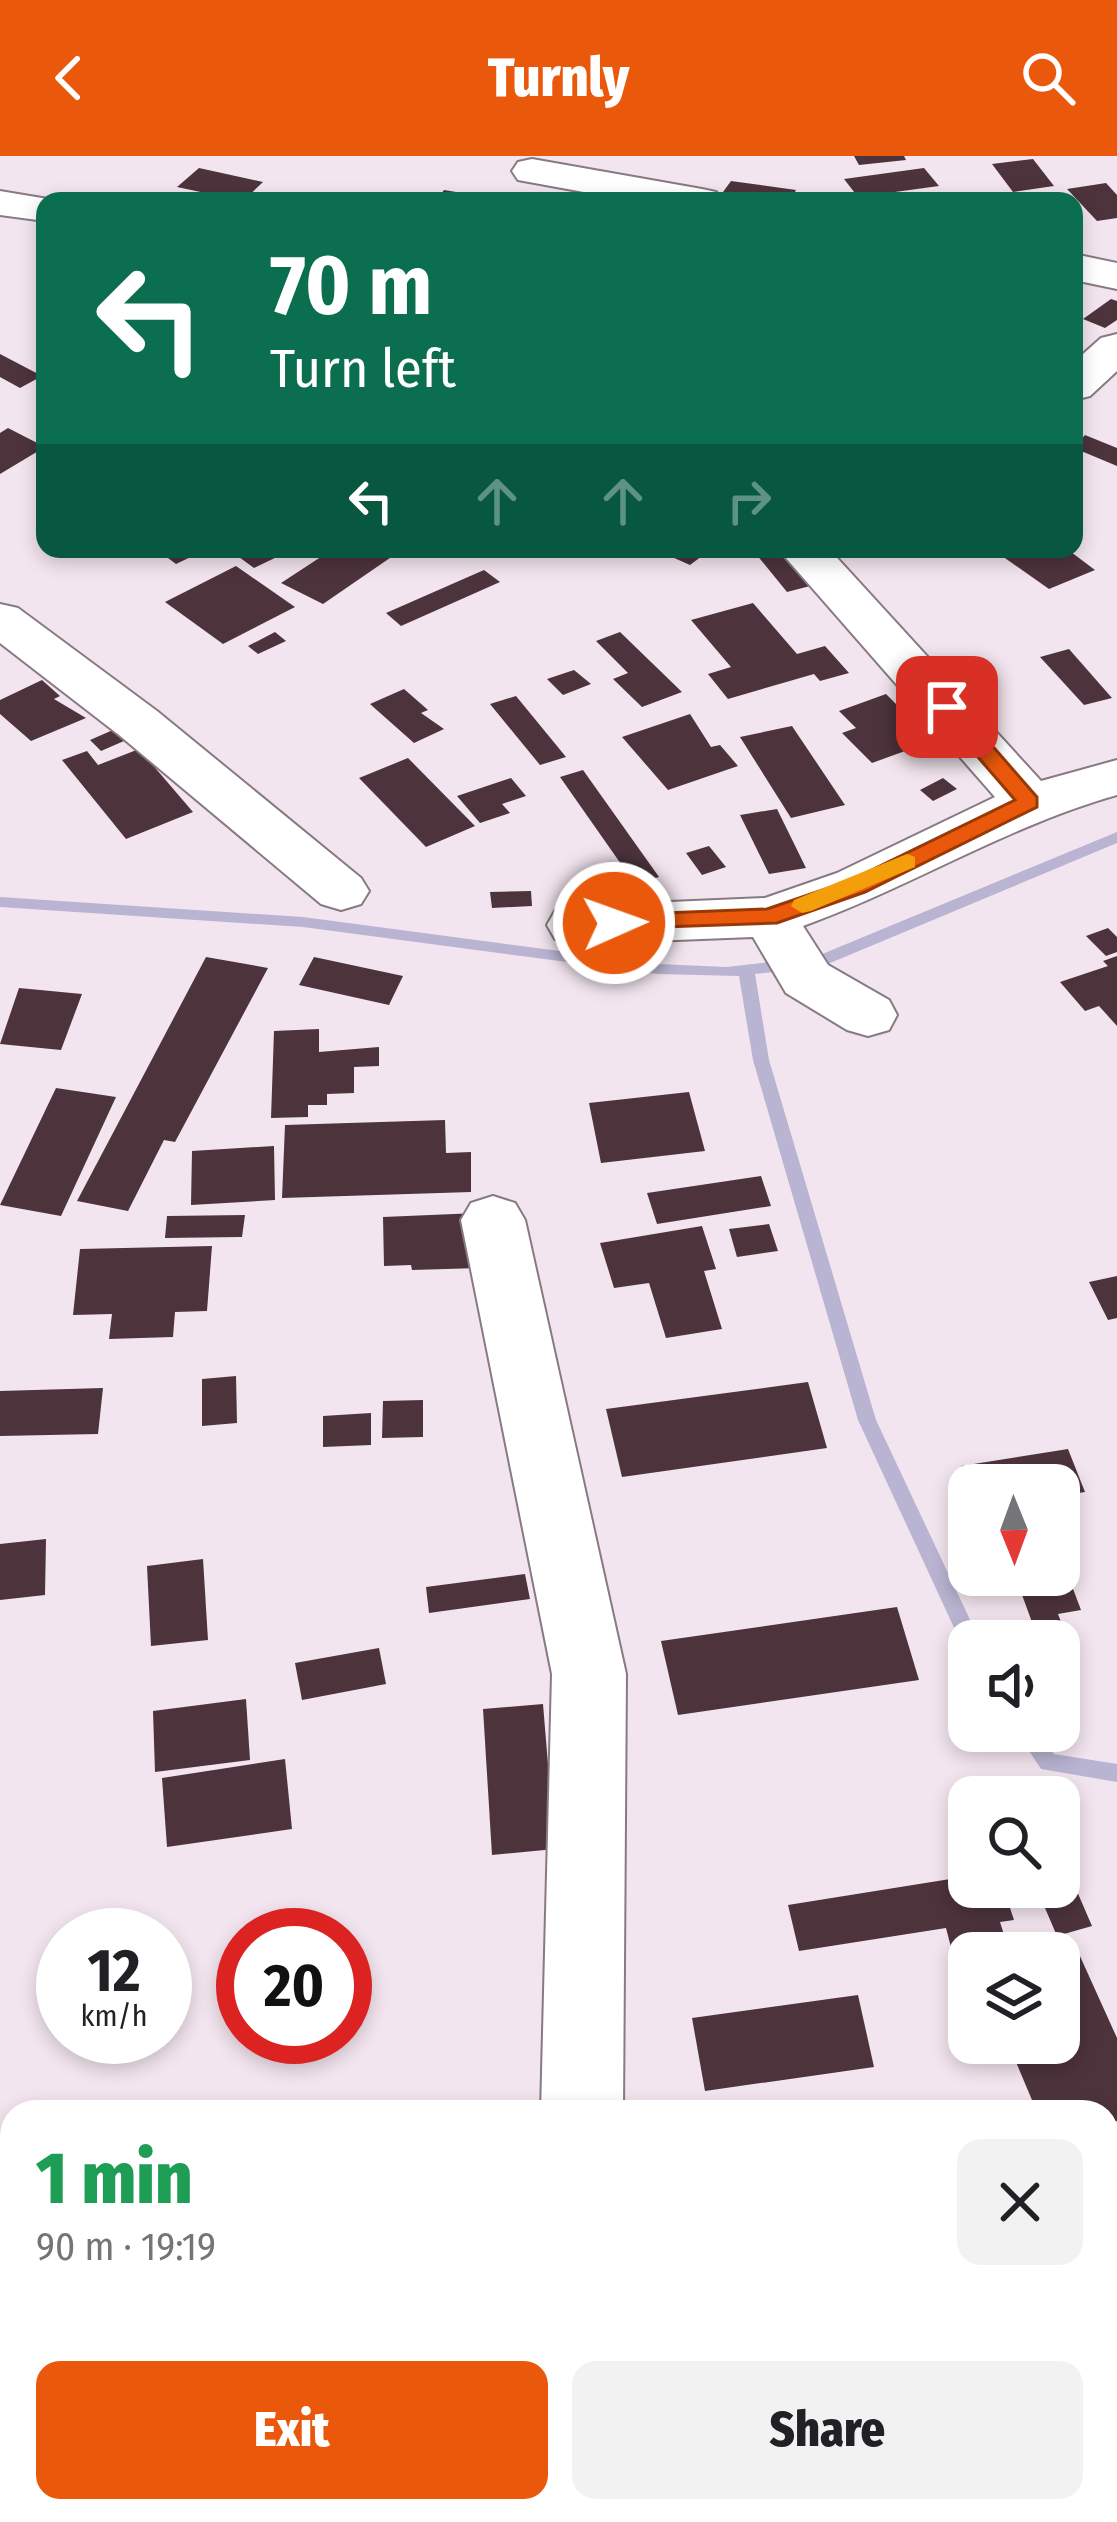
<!DOCTYPE html>
<meta charset="utf-8">
<style>
body{margin:0;font-family:"Fira Sans Condensed",sans-serif;background:#f2f2f2;color:#202124;height:100vh;display:flex;flex-direction:column;font-size:45px;white-space:nowrap}
*{box-sizing:border-box;margin:0}
p{font-size:39px;color:#757577}
.icon{flex:none;width:66px;height:66px;fill:none;stroke:currentColor;stroke-width:2;stroke-linecap:round;stroke-linejoin:round}
.map{position:relative;flex:1;overflow:hidden}
.panel{position:absolute;left:0px;top:1944px;width:1119px;height:423px;display:flex;flex-direction:column;background:#fff;border-radius:36px 36px 0 0;box-shadow:0 6px 18px #0003}
.panel>*{flex:none}
.top-card{position:absolute;left:36px;top:36px;width:1047px;height:366px;border-radius:24px;box-shadow:0 6px 18px #0003;background:#0b6e4f;color:#fff;overflow:hidden}
.needle{width:78px;rotate:179deg}
.buttons{position:absolute;left:948px;top:1308px;display:grid;gap:24px}
.buttons a{display:grid;place-items:center;width:132px;height:132px;border-radius:24px;background:#fff;box-shadow:0 6px 18px #0003;font-size:60px}
.speed{position:absolute;left:36px;top:1752px;display:flex;gap:24px;font-size:60px;font-weight:700;text-align:center}
.speed>*{display:grid;place-content:center;width:156px;height:156px;border-radius:50%;background:#fff;box-shadow:0 6px 18px #0003;line-height:1}
.speed small{font-size:30px;font-weight:400}
.speed .limit{border:18px solid #d22;background:#fff;color:#111}
.pin{position:absolute;display:grid;place-items:center;width:102px;height:102px;color:#fff;margin:-51px;border-radius:24px;box-shadow:0 6px 18px #0006}
.me{position:absolute;width:132px;margin:-66px;rotate:88deg;stroke-linejoin:round;filter:drop-shadow(0 0 9px #0008)}
.turn{display:flex;align-items:center;gap:42px;height:252px;padding:0 36px;font-size:54px}
.turn .icon{width:156px;height:156px;stroke-width:2.5}
.turn b{display:block;font-size:84px;line-height:102px}
.lanes{display:flex;align-items:center;height:114px;padding:0 36px;background:#0003;justify-content:center;gap:60px;direction:ltr}
.lanes .off{opacity:.35}
.round{display:grid;place-items:center;flex:none;width:126px;height:126px;border-radius:24px;background:#f2f2f2}
.overview{display:flex;align-items:center;justify-content:space-between;height:204px;padding:0 36px}
h1{font-size:72px;font-weight:800;line-height:90px;color:#1e9e55}
.cta{display:flex;gap:24px;margin-top:auto;padding:24px 36px}
.cta a{flex:1;height:138px;border-radius:24px;background:#ea580c;color:#fff;font-size:48px;font-weight:800;line-height:138px;text-align:center}
.cta a+a{background:#f2f2f2;color:#202124}
header{display:flex;justify-content:space-between;align-items:center;height:156px;padding:0 36px;background:#ea580c;color:#fff;font-size:54px;font-weight:800}
.map>svg:first-child{display:block}
.lines{fill:none;stroke-linecap:round;stroke-linejoin:round}
.stream{fill:#b9b4d1;fill-rule:evenodd}
.building{fill:#4d333c}
.minor-casing{stroke:#877a83;stroke-width:4}
.minor{fill:#fff;fill-rule:evenodd}
.route{fill:#ea580c;stroke:#983908;stroke-width:3}
.slow{fill:#f59e0b}
</style>
<header><svg class="icon" aria-label="back" viewBox="0 0 24 24"><path d="M15 5l-7 7 7 7"/></svg>Turnly<svg class="icon" aria-label="search" viewBox="0 0 24 24"><circle cx="10" cy="10" r="6"/><path d="M15 15l6 6"/></svg></header>
<div class="map">
<svg width="1117" height="2366" viewBox="0 0 1117 2366">
<rect width="100%" height="100%" fill="#f3e5ef"/>
<g class="lines">
<g class="stream">
<polygon points="1117,676 1117,687 823,810 755,818 769,904 876,1264 980,1485 969,1485 969,1493 963,1491 858,1264 753,904 739,820 658,818 303,771 0,751 0,741 303,761 658,808 726,811 815,801"/>
<polygon points="1016,1575 1038,1575 1054,1598 1117,1608 1117,1626 1041,1613"/>
</g>
</g>
<g class="building">
<polygon points="854,0 904,0 906,4 859,9"/>
<polygon points="1033,3 1054,30 1013,36 992,8"/>
<polygon points="199,12 263,26 243,45 177,31"/>
<polygon points="924,12 939,30 858,41 844,23"/>
<polygon points="731,25 796,34 790,45 723,36"/>
<polygon points="1106,27 1117,39 1117,62 1097,65 1067,33"/>
<polygon points="444,34 498,43 498,45 436,45"/>
<polygon points="1111,143 1117,145 1117,164 1105,172 1083,163"/>
<polygon points="0,198 42,220 20,232 0,221"/>
<polygon points="8,272 45,291 0,318 0,277"/>
<polygon points="1085,279 1117,292 1117,310 1074,292"/>
<polygon points="156,393 194,393 199,397 176,408"/>
<polygon points="228,393 273,393 281,399 254,412"/>
<polygon points="333,393 403,393 323,448 281,427"/>
<polygon points="684,393 697,393 706,397 690,409 672,401"/>
<polygon points="780,393 810,430 787,436 756,398"/>
<polygon points="1001,393 1067,393 1095,414 1049,433 995,395"/>
<polygon points="236,410 295,451 223,488 165,446"/>
<polygon points="484,414 500,426 401,470 386,457"/>
<polygon points="753,447 797,498 825,490 849,517 820,525 814,518 728,543 708,518 731,511 691,464"/>
<polygon points="275,476 286,485 258,498 248,490"/>
<polygon points="620,476 682,536 642,551 613,523 628,517 596,485"/>
<polygon points="1069,493 1112,542 1084,549 1040,501"/>
<polygon points="574,514 591,528 563,539 547,523"/>
<polygon points="42,524 60,540 54,543 86,562 31,585 0,558 0,544"/>
<polygon points="404,533 428,554 421,557 444,573 414,587 370,548"/>
<polygon points="886,538 923,575 906,581 916,591 872,607 842,577 856,572 839,555"/>
<polygon points="516,540 566,601 540,609 490,548"/>
<polygon points="690,558 711,591 720,589 738,610 668,634 622,581"/>
<polygon points="792,570 845,649 791,662 740,581"/>
<polygon points="113,574 124,585 101,595 90,584"/>
<polygon points="139,593 193,656 126,683 62,604 87,595 98,609"/>
<polygon points="408,602 475,670 426,691 359,622"/>
<polygon points="583,614 659,721 635,728 560,621"/>
<polygon points="511,622 526,640 502,648 510,657 480,667 457,640"/>
<polygon points="943,622 957,633 933,645 920,634"/>
<polygon points="777,653 806,712 769,718 740,659"/>
<polygon points="709,690 726,711 702,719 686,697"/>
<polygon points="531,735 532,750 492,752 490,736"/>
<polygon points="1108,772 1117,781 1117,796 1106,800 1086,780"/>
<polygon points="1117,800 1117,870 1099,850 1085,855 1060,826 1108,810 1103,805"/>
<polygon points="206,801 268,812 175,986 164,984 128,1055 77,1045"/>
<polygon points="314,801 403,820 389,849 299,829"/>
<polygon points="19,832 82,838 61,894 0,888"/>
<polygon points="319,873 319,896 379,891 379,910 354,911 354,937 327,938 327,949 308,949 308,961 271,962 274,875"/>
<polygon points="56,932 116,941 61,1060 0,1049"/>
<polygon points="689,936 705,995 601,1007 589,947"/>
<polygon points="445,964 446,997 471,996 471,1036 282,1042 285,969"/>
<polygon points="274,990 275,1044 191,1049 192,995"/>
<polygon points="761,1020 771,1050 657,1068 647,1037"/>
<polygon points="478,1057 480,1112 412,1114 411,1109 384,1110 383,1061"/>
<polygon points="245,1059 242,1081 165,1082 167,1060"/>
<polygon points="769,1068 778,1095 737,1101 729,1073"/>
<polygon points="702,1070 716,1113 704,1115 722,1173 666,1182 649,1127 614,1132 600,1087"/>
<polygon points="212,1090 207,1155 175,1156 173,1181 109,1183 112,1158 73,1159 80,1093"/>
<polygon points="1117,1120 1117,1162 1108,1164 1089,1126"/>
<polygon points="236,1220 237,1267 202,1270 202,1223"/>
<polygon points="808,1226 827,1292 622,1321 606,1253"/>
<polygon points="103,1232 98,1278 0,1280 0,1235"/>
<polygon points="423,1244 423,1281 382,1282 383,1245"/>
<polygon points="371,1257 371,1289 323,1291 323,1260"/>
<polygon points="1068,1293 1085,1336 1059,1340 1059,1329 968,1329 961,1310"/>
<polygon points="46,1383 45,1439 0,1444 0,1388"/>
<polygon points="203,1403 208,1484 151,1490 147,1410"/>
<polygon points="1067,1417 1081,1454 1058,1458 1065,1476 1037,1480 1017,1425"/>
<polygon points="525,1418 530,1443 429,1457 426,1431"/>
<polygon points="897,1451 919,1524 678,1559 661,1485"/>
<polygon points="379,1492 386,1528 302,1544 295,1507"/>
<polygon points="246,1543 250,1604 155,1616 153,1555"/>
<polygon points="543,1548 555,1693 492,1699 483,1553"/>
<polygon points="285,1603 292,1673 167,1691 162,1622"/>
<polygon points="1063,1703 1092,1770 1057,1780 1036,1731 1059,1731 1059,1704"/>
<polygon points="969,1720 969,1731 1003,1731 1014,1764 1000,1766 1006,1785 952,1795 946,1772 799,1795 788,1749"/>
<polygon points="1079,1798 1117,1882 1117,1965 1107,1968 1107,1956 1037,1956 1008,1887 1059,1887 1059,1804"/>
<polygon points="858,1839 874,1911 705,1935 692,1862"/>
<polygon points="1117,2264 1117,2366 1072,2366 1068,2355 1107,2355 1107,2266"/>
<polygon points="12,2308 12,2355 80,2355 81,2366 0,2366 0,2312"/>
<polygon points="266,2355 323,2355 327,2366 243,2366"/>
<polygon points="790,2355 893,2355 898,2366 795,2366"/>
<polygon points="912,2355 964,2355 969,2366 917,2366"/>
</g>
<g class="lines">
<g class="minor-casing">
<g id="minor">
<polygon points="532,3 702,33 716,36 723,45 633,45 518,24 512,15 518,6"/>
<polygon points="0,35 60,45 45,45 45,65 0,59"/>
<polygon points="1074,98 1117,107 1117,133 1074,124"/>
<polygon points="1117,178 1117,215 1090,240 1074,244 1074,206 1101,182"/>
<path d="M778,393H829L1041,625L1117,604V639C1007,670 911,731 803,770L828,809L889,844L897,859L889,874L868,880L847,874L786,837L753,781L575,788L555,783L547,769L555,755L575,750L765,742L837,717L995,641Z"/>
<polygon points="0,448 18,452 157,555 361,722 369,735 361,748 341,754 321,748 119,579 0,487"/>
<polygon points="493,1040 515,1047 525,1064 626,1518 623,1956 541,1956 552,1518 461,1064 471,1047"/>
<polygon points="383,2355 475,2355 477,2366 385,2366"/>
</g>
</g>
<use href="#minor" class="minor"/>
</g>
<polygon class="route" points="947,545 955,547 1037,641 1037,651 865,736 777,767 605,773 605,761 614,759 767,753 849,725 1015,644 939,556 936,551"/>
<polygon class="slow" points="907,698 915,701 915,711 811,755 802,757 791,750 794,744"/>
</svg>
<div class="buttons">
<a><svg class="needle" viewBox="-14 -14 28 28"><path d="M0-13l5 13h-10z" fill="#e53935"/><path d="M0 13l5-13h-10z" fill="#757577"/></svg></a>
<a><svg class="icon" aria-label="sound" viewBox="0 0 24 24"><path d="M4 9h4l5-4v14l-5-4H4zM17 9q2 3 0 6"/></svg></a>
<a><svg class="icon" aria-label="search" viewBox="0 0 24 24"><circle cx="10" cy="10" r="6"/><path d="M15 15l6 6"/></svg></a>
<a><svg class="icon" aria-label="layers" viewBox="0 0 24 24"><path d="M12 4l9 5-9 5-9-5zM3 14l9 5 9-5"/></svg></a>
</div>
<div class="speed"><div>12<small>km/h</small></div><div class="limit">20</div></div>
<div class="pin" style="left:947px;top:551px;background:#d93025"><svg class="icon" aria-label="arrive" viewBox="0 0 24 24"><path d="M6 21V4h12l-3 4 3 4H6"/></svg></div>
<svg class="me" style="left:614px;top:767px" viewBox="-20 -20 40 40"><circle r="17" fill="#ea580c" stroke="#fff" stroke-width="3"/><path d="M0-11L8 9 0 5-8 9z" fill="#fff"/></svg>
<div class="top-card">
<div class="turn"><svg class="icon" aria-label="left" viewBox="0 0 24 24"><path d="M17 20v-9H6M10 6l-5 5 5 5"/></svg><div><b>70 m</b>Turn left</div></div>
<div class="lanes"><svg class="icon" aria-label="left" viewBox="0 0 24 24"><path d="M17 20v-9H6M10 6l-5 5 5 5"/></svg><svg class="icon off" aria-label="ahead" viewBox="0 0 24 24"><path d="M12 20V5M6 11l6-6 6 6"/></svg><svg class="icon off" aria-label="ahead" viewBox="0 0 24 24"><path d="M12 20V5M6 11l6-6 6 6"/></svg><svg class="icon off" aria-label="right" viewBox="0 0 24 24"><path d="M7 20v-9h11M14 6l5 5-5 5"/></svg></div>
</div>
<section class="panel">
<div class="overview"><div><h1>1 min</h1><p>90 m · 19:19</p></div><a class="round"><svg class="icon" aria-label="close" viewBox="0 0 24 24"><path d="M6 6l12 12M18 6L6 18"/></svg></a></div>
<div class="cta"><a>Exit</a><a>Share</a></div>
</section>
</div>
